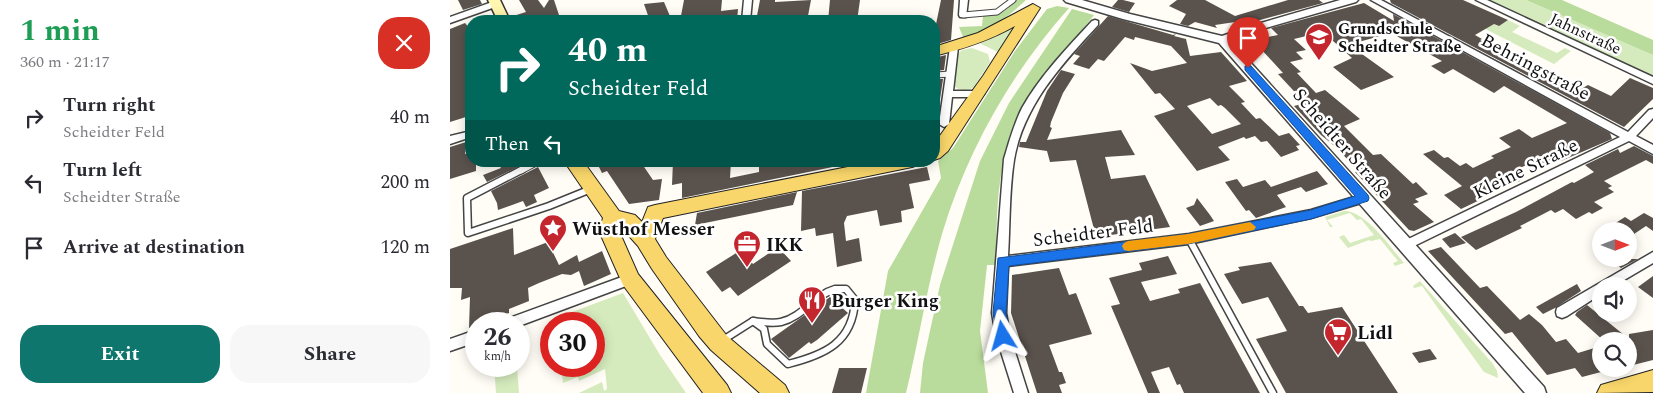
<!DOCTYPE html>
<meta charset="utf-8">
<style>
body{margin:0;font-family:Spectral,serif;background:#f7f7f7;color:#2b2b33;height:100vh;display:flex;flex-direction:column;font-size:19px;white-space:nowrap}
*{box-sizing:border-box;margin:0}
p{font-size:16px;color:#7c7c81}
.icon{flex:none;width:28px;height:28px;fill:none;stroke:currentColor;stroke-width:2;stroke-linecap:round;stroke-linejoin:round}
.map{position:relative;flex:1;overflow:hidden}
.drawer{display:flex;flex-direction:column;background:#fff;width:450px}
.drawer>*{flex:none}
.banner{position:absolute;left:15px;top:15px;width:475px;height:152px;border-radius:20px;box-shadow:0 2px 12px #0003;background:#00695c;color:#fff;overflow:hidden}
.needle{width:32px;rotate:90deg}
.fabs{position:absolute;left:1142px;top:222px;display:grid;gap:10px}
.fabs a{display:grid;place-items:center;width:45px;height:45px;border-radius:50%;background:#fff;box-shadow:0 2px 12px #0003;font-size:25px}
.speed{position:absolute;left:15px;top:312px;display:flex;gap:10px;font-size:25px;font-weight:700;text-align:center}
.speed>*{display:grid;place-content:center;width:65px;height:65px;border-radius:50%;background:#fff;box-shadow:0 2px 12px #0003;line-height:1}
.speed small{font-size:12px;font-weight:400}
.speed .limit{border:8px solid #d22;background:#fff;color:#111}
.pin{position:absolute;display:grid;place-items:center;width:42px;height:42px;color:#fff;margin:-51px -21px;border-radius:50% 50% 50% 0;rotate:-45deg;box-shadow:0 0 5px #0007}
.pin .icon{rotate:45deg}
.me{position:absolute;width:55px;margin:-28px;rotate:352deg;stroke-linejoin:round;filter:drop-shadow(0 0 4px #0008)}
.turn{display:flex;align-items:center;gap:18px;height:105px;padding:0 20px;font-size:22px}
.turn .icon{width:65px;height:65px;stroke-width:2.5}
.turn b{display:block;font-size:35px;line-height:42px}
.then{display:flex;align-items:center;height:48px;padding:0 20px;background:#0003;gap:10px;font-size:19px}
.round{display:grid;place-items:center;flex:none;width:52px;height:52px;border-radius:20px;background:#f7f7f7}
.head{display:flex;align-items:center;justify-content:space-between;height:85px;padding:0 20px}
h1{font-size:30px;font-weight:700;line-height:38px;color:#1e9e55}
.primary-button{display:flex;gap:10px;margin-top:auto;padding:10px 20px}
.primary-button a{flex:1;height:58px;border-radius:20px;background:#0f766e;color:#fff;font-size:20px;font-weight:700;line-height:58px;text-align:center}
.primary-button a+a{background:#f7f7f7;color:#2b2b33}
ul{padding:0;list-style:none}
li{display:flex;align-items:center;gap:15px;height:65px;padding:0 20px}
li div{flex:1}
li b{display:block;font-size:19px}
li em{font-style:normal}
main{display:flex;flex:1;min-height:0}
.map>svg:first-child{display:block}
.green{fill:#d5ebbd}
.forest{fill:#b9dc9c}
.building{fill:#5a524d;fill-rule:evenodd}
.lines{fill:none;stroke-linecap:round;stroke-linejoin:round}
.service-far1-casing{stroke:#444;stroke-width:7}
.service-casing{stroke:#444;stroke-width:9}
.minor-casing{stroke:#444;stroke-width:3}
.tertiary-casing{stroke:#444;stroke-width:3}
.secondary-casing{stroke:#333;stroke-width:3}
.primary-casing{stroke:#222;stroke-width:2}
.service-far1{stroke:#fff;stroke-width:5}
.service{stroke:#fff;stroke-width:6}
.minor{fill:#fff;fill-rule:evenodd}
.tertiary{fill:#fff;fill-rule:evenodd}
.secondary{fill:#fff6b0;fill-rule:evenodd}
.primary{fill:#f9d66b;fill-rule:evenodd}
.route{fill:#1a73e8;stroke:#114b97}
.slow{fill:#f59e0b}
.labels{text-anchor:middle;stroke-width:5;stroke-linejoin:round;paint-order:stroke}
.far-poi-label{font-size:16px;font-weight:bold;fill:#111;stroke:#fff;text-anchor:start}
.far-street-label{font-size:16px;fill:#111;stroke:#fff}
.street-label{font-size:19px;fill:#111;stroke:#fff}
.poi-label{font-size:19px;font-weight:bold;fill:#111;stroke:#fff;text-anchor:start}
</style>
<main>
<section class="drawer">
<div class="head"><div><h1>1 min</h1><p>360 m · 21:17</p></div><a class="round" style="background:#d93025;color:#fff"><svg class="icon" aria-label="close" viewBox="0 0 24 24"><path d="M6 6l12 12M18 6L6 18"/></svg></a></div>
<ul>
<li><svg class="icon" aria-label="right" viewBox="0 0 24 24"><path d="M7 20v-9h11M14 6l5 5-5 5"/></svg><div><b>Turn right</b><p>Scheidter Feld</p></div><em>40 m</em></li>
<li><svg class="icon" aria-label="left" viewBox="0 0 24 24"><path d="M17 20v-9H6M10 6l-5 5 5 5"/></svg><div><b>Turn left</b><p>Scheidter Straße</p></div><em>200 m</em></li>
<li><svg class="icon" aria-label="arrive" viewBox="0 0 24 24"><path d="M6 21V4h12l-3 4 3 4H6"/></svg><div><b>Arrive at destination</b></div><em>120 m</em></li>
</ul>
<div class="primary-button"><a>Exit</a><a>Share</a></div>
</section>
<div class="map">
<svg width="1203" height="393" viewBox="0 0 1203 393">
<rect width="100%" height="100%" fill="#fffdf5"/>
<g class="green">
<polygon points="979,0 1027,16 1048,26 1058,20 1070,26 1062,32 1107,53 1115,48 1121,51 1104,64"/>
<polygon points="1036,0 1076,0 1203,55 1203,77"/>
<polygon points="563,25 567,26 548,52 531,44 531,42"/>
<path d="M522,48L538,54L540,62L524,87C518,91 509,91 504,86L508,54L512,50Z"/>
<path d="M894,211C915,210 941,248 954,263L945,266L943,263L948,261L930,239L921,241L919,240L898,248L889,237L894,235L900,243L924,235L911,219L907,220L900,213L877,220L883,227H880L875,217Z"/>
<polygon points="970,281 1043,364 1047,371 1048,378 1034,372 972,286 964,288 963,286"/>
<polygon points="173,293 210,355 236,393 129,393 152,382 154,391 157,389 155,369 129,381 128,377 113,383 111,366 144,366 144,324 106,324 106,318"/>
<polygon points="44,366 67,366 69,393 46,393"/>
</g>
<g class="forest">
<path d="M565,0H576C563,12 532,39 513,37L509,27L532,26L533,16C549,15 556,13 565,0Z"/>
<polygon points="1076,0 1112,0 1203,40 1203,55"/>
<path d="M607,6L619,8C561,73 517,151 492,234C477,286 469,340 456,393H416L438,271L491,178L488,161L503,148L565,51L597,9Z"/>
<path d="M622,9L644,15C604,65 559,115 550,182C546,209 547,238 545,265H537L530,331L538,393H470L473,363L490,285L530,161L559,103Z"/>
</g>
<g class="building">
<polygon points="8,0 30,0 32,4 13,10"/>
<polygon points="69,0 88,0 94,8 99,0 104,0 111,21 62,21 60,17 76,12"/>
<polygon points="234,0 272,0 271,11 288,9 287,21 269,21 269,19 230,21"/>
<polygon points="310,0 325,0 325,2 361,0 357,21 324,21 324,19 306,21"/>
<polygon points="380,0 410,0 407,21 378,21"/>
<polygon points="491,0 504,0 501,40 484,45 484,34"/>
<polygon points="668,0 673,0 685,3 679,12 662,7"/>
<polygon points="727,0 755,0 785,16 838,0 869,0 873,3 795,24 792,21 765,25 767,28 745,22 738,26 730,24 736,14 719,6"/>
<polygon points="940,0 1013,0 1058,20 1049,26 1044,24 1025,35 1032,39 1030,40 1048,50 1092,71 1094,70 1131,89 1138,85 1161,96 1180,78 1203,88 1203,99 1174,127 941,3"/>
<polygon points="214,2 222,21 200,21 194,4"/>
<polygon points="914,3 944,21 943,14 1160,133 1162,139 1111,161 1107,158 1088,166 1083,162 1059,173 1070,181 1029,197 1032,199 1011,209 994,195 1012,186 973,154 984,150 994,158 998,157 1010,166 1016,163 1023,168 1044,158 1041,156 1061,147 1049,138 1069,129 1082,138 1117,123 1054,86 1044,93 1003,69 994,74 981,66 992,61 941,33 905,43 910,48 905,49 944,77 911,90 883,67 902,58 873,32 844,39 856,50 846,52 853,59 840,62 851,72 847,73 866,93 875,90 910,119 894,126 923,155 931,154 963,184 966,182 978,194 965,199 969,202 963,204 984,222 964,231 959,230 905,172 908,171 887,148 871,135 844,106 855,103 828,74 833,73 810,48 812,38 828,35 821,28"/>
<path d="M658,16L723,35L726,34L724,36L736,39L740,56L771,52L797,81L779,86L795,102L791,103L806,119L810,118L829,136L839,133L850,145L846,146L849,150L831,157L817,141L811,142L805,136L796,139L794,137L768,147L780,160L747,171L704,116L725,109L710,93L705,94L680,63L702,71L737,63L721,46L685,37L684,40L675,37L654,61L648,59L639,69L623,64L630,56L624,54ZM760,98L768,106L771,105L775,108L791,124L762,134L737,106Z"/>
<polygon points="15,23 21,30 21,119 19,116 0,122 0,29"/>
<polygon points="496,55 494,70 484,71 484,58"/>
<polygon points="611,70 625,74 613,93 601,122 600,127 602,128 597,140 671,130 685,155 655,157 661,179 695,175 720,227 646,237 626,160 600,162 597,151 569,147 570,142 576,142 597,91"/>
<polygon points="484,79 493,79 490,99 484,99"/>
<polygon points="16,142 15,154 21,152 21,161 26,161 26,171 0,179 0,147"/>
<polygon points="1184,146 1203,156 1203,164 1196,160 1154,181 1162,186 1158,188 1164,192 1144,202 1153,208 1142,214 1139,212 1126,219 1113,209 1105,213 1101,210 1070,226 1072,228 1026,250 1011,237 1066,212 1122,182 1124,183 1144,172 1135,165 1168,149 1170,153"/>
<polygon points="47,161 80,161 37,182 33,175 51,168"/>
<polygon points="146,161 190,161 203,180 212,179 209,200 179,204 157,171 152,173"/>
<polygon points="223,161 254,161 254,164 281,161 280,178 309,172 309,161 412,161 232,198 232,183 222,185"/>
<polygon points="88,167 99,188 84,195 87,202 76,207 73,201 48,210 47,203 41,191"/>
<polygon points="477,167 480,180 459,184 464,208 451,211 452,222 430,226 427,210 397,216 394,223 396,241 409,238 412,261 387,267 383,233 366,236 365,228 351,231 352,191"/>
<polygon points="867,171 878,184 856,192 851,187 827,195 836,207 806,218 799,210 796,211 775,182 787,179 793,187 815,180 821,187"/>
<polygon points="347,192 343,205 245,225 247,213"/>
<polygon points="747,198 760,215 764,221 750,226 736,208 744,205"/>
<polygon points="1194,213 1203,218 1203,231 1196,226 1181,236 1179,231 1174,231 1164,224 1175,217 1181,221"/>
<polygon points="63,228 64,255 98,242 109,265 127,255 129,262 152,251 161,274 134,286 129,271 121,275 112,274 89,283 78,288 79,301 59,309 59,313 19,328 20,297 11,300 12,288 0,288 0,249"/>
<polygon points="1005,233 1016,243 1000,248 992,239"/>
<polygon points="328,247 341,261 288,296 280,287 272,292 256,272 291,250 303,264"/>
<polygon points="991,247 1030,288 1037,286 1070,320 1079,314 1092,325 1106,342 1116,339 1128,353 1151,346 1151,372 1132,377 1125,368 1097,375 1062,332 1055,334 978,251"/>
<polygon points="718,256 727,274 691,282 700,301 730,293 728,289 750,283 810,393 734,393 730,384 727,385 719,367 701,372 710,393 698,393 661,306 670,304 659,278 692,270 689,263"/>
<polygon points="1158,259 1188,259 1171,268"/>
<polygon points="821,262 849,306 853,306 858,313 892,307 948,393 836,393 806,339 837,331 818,297 792,304 774,274 790,270 788,267"/>
<polygon points="609,268 619,295 626,293 642,334 599,345 609,372 612,372 616,383 609,385 612,393 587,393 561,313 562,275"/>
<polygon points="1203,276 1203,298 1188,287"/>
<polygon points="1127,284 1131,291 1105,308 1093,314 1086,307"/>
<polygon points="380,297 398,313 367,340 361,344 359,342 339,358 321,339"/>
<polygon points="1137,305 1179,339 1179,334 1203,330 1203,360 1179,366 1179,341 1154,341 1125,315 1127,312"/>
<polygon points="980,349 987,359 969,363 962,353"/>
<polygon points="389,368 417,368 411,393 382,393"/>
</g>
<g class="lines">
<g class="service-far1-casing">
<g id="service-far1">
<polyline points="513,15 547,12 563,0"/>
<polyline points="486,75 500,74"/>
<polyline points="71,171 90,161"/>
</g>
</g>
<g class="service-casing">
<g id="service">
<polyline points="73,169 17,198 18,233 99,206 141,189"/>
<polyline points="739,239 823,393"/>
<path d="M385,289H396L405,300C403,343 374,355 338,364L317,344L314,329L303,321C312,322 322,324 331,322C353,317 364,295 385,289Z"/>
<polyline points="273,340 303,321"/>
</g>
</g>
<g class="minor-casing">
<g id="minor">
<polygon points="294,0 302,0 300,21 292,21"/>
<polygon points="510,0 518,0 516,17 510,17 509,15"/>
<polygon points="921,0 931,0 1178,132 1199,110 1203,109 1203,118 1186,136 1203,145 1203,154 1179,141 960,248 952,248 950,245 952,242 1170,137"/>
<polygon points="1026,0 1037,0 1203,77 1203,84"/>
<polygon points="45,1 49,4 48,6 0,23 0,17"/>
<path d="M645,20L648,21V25C612,64 573,106 564,160C559,192 560,225 558,256L739,234L861,210L914,194L920,198L918,201L861,218L739,244L558,266L556,313L560,336L578,393H564L546,336L542,313L554,159C559,142 564,124 572,108C590,76 617,48 642,21Z"/>
<polygon points="504,44 508,47 503,91 529,91 534,94 529,97 502,97 499,124 494,127 489,124 500,47"/>
<polygon points="21,131 21,137 0,144 0,136"/>
<polygon points="1203,252 1203,263 1164,286 1151,286 1151,294 1117,316 1112,318 1107,316 1106,312 1107,308"/>
<polygon points="180,274 184,275 186,279 184,283 69,326 69,324 53,324 54,320"/>
<polygon points="26,330 26,342 0,351 0,339"/>
</g>
</g>
<g class="tertiary-casing">
<polygon id="tertiary" points="614,0 632,0 680,14 772,36 804,25 890,0 908,0 906,2 812,29 781,41 1094,387 1096,393 1075,393 769,43 673,19 616,2"/>
</g>
<g class="secondary-casing">
<polygon id="secondary" points="38,0 50,0 60,21 48,21"/>
</g>
<g class="primary-casing">
<g id="primary">
<path d="M583,4L590,8L498,151L490,158L484,160V144L533,76L565,26C539,41 513,49 484,56V47L528,33Z"/>
<polygon points="114,161 133,161 169,211 185,215 192,222 198,207 205,205 428,161 471,161 468,165 462,167 213,218 205,239 216,257 277,336 335,385 339,393 310,393 261,350 249,336 202,269 188,246 170,226 169,231 188,274 277,385 281,393 253,393 173,285 149,231 153,218"/>
<polygon points="1203,370 1203,392 1147,393 1151,385"/>
</g>
</g>
<use href="#service-far1" class="service-far1"/>
<use href="#service" class="service"/>
<use href="#minor" class="minor"/>
<use href="#tertiary" class="tertiary"/>
<use href="#secondary" class="secondary"/>
<use href="#primary" class="primary"/>
</g>
<polygon class="route" points="798,65 801,66 918,195 919,198 918,201 861,219 738,244 559,266 556,313 560,336 558,340 553,341 548,340 543,313 548,258 738,234 861,210 905,196 795,70 795,66"/>
<polygon class="slow" points="800,222 806,227 804,230 738,244 678,251 674,250 672,246 674,243 678,241 738,234"/>
<defs>
<g id="school-pin" transform="scale(1.4375)"><path d="M0 17L-7.5 6A9.5 9.5 0 1 1 7.5 6Z" fill="#c4262e" stroke="#fff"/><path d="M0-5L7-2L0 1L-7-2ZM-4 1L0 2.5L4 1V4Q0 6-4 4Z" fill="#fff"/></g>
<g id="sight-pin" transform="scale(1.4375)"><path d="M0 17L-7.5 6A9.5 9.5 0 1 1 7.5 6Z" fill="#c4262e" stroke="#fff"/><path d="M0-6L1.8-2.2L6-1.7L2.9 1.2L3.7 5.4L0 3.3L-3.7 5.4L-2.9 1.2L-6-1.7L-1.8-2.2Z" fill="#fff"/></g>
<g id="office-pin" transform="scale(1.4375)"><path d="M0 17L-7.5 6A9.5 9.5 0 1 1 7.5 6Z" fill="#c4262e" stroke="#fff"/><path d="M-6-3h4V-5.5h4V-3h4V5H-6ZM-1-4.5V-3h2v-1.5ZM-6 0V1H6V0Z" fill="#fff"/></g>
<g id="restaurant-pin" transform="scale(1.4375)"><path d="M0 17L-7.5 6A9.5 9.5 0 1 1 7.5 6Z" fill="#c4262e" stroke="#fff"/><path d="M-5-6h1v4h1v-4h1v4h1v-4h1v5L-1.5 .5V6h-2V.5L-5-1ZM5-6V6H3V1.5H1.5Q1.5-4 5-6Z" fill="#fff"/></g>
<g id="supermarket-pin" transform="scale(1.4375)"><path d="M0 17L-7.5 6A9.5 9.5 0 1 1 7.5 6Z" fill="#c4262e" stroke="#fff"/><path d="M-6-5.5h2.5l.6 2H6L4.5 2H-2.5L-4.4-4H-6ZM-1.5 3.2a1.3 1.3 0 1 0 .1 0ZM3 3.2a1.3 1.3 0 1 0 .1 0Z" fill="#fff"/></g>
</defs>
<g fill-rule="evenodd">
<use href="#school-pin" x="869" y="37"/>
<use href="#sight-pin" x="103" y="228"/>
<use href="#office-pin" x="297" y="244"/>
<use href="#restaurant-pin" x="362" y="300"/>
<use href="#supermarket-pin" x="888" y="332"/>
</g>
<g class="labels">
<g class="far-poi-label">
<text x="888" y="34">Grundschule<tspan x="888" dy="18">Scheidter Straße</tspan></text>
</g>
<g class="far-street-label">
<text transform="translate(1136 33) rotate(25)" y="6">Jahnstraße</text>
</g>
<g class="street-label">
<text transform="translate(1086 66) rotate(28)" y="7">Behringstraße</text>
<text transform="translate(893 143) rotate(49)" y="7">Scheidter Straße</text>
<text transform="translate(1075 168) rotate(-26)" y="7">Kleine Straße</text>
<text transform="translate(643 232) rotate(-7)" y="7">Scheidter Feld</text>
</g>
<g class="poi-label">
<text x="122" y="235">Wüsthof Messer</text>
<text x="316" y="251">IKK</text>
<text x="381" y="307">Burger King</text>
<text x="907" y="339">Lidl</text>
</g>
</g>
</svg>
<div class="fabs">
<a><svg class="needle" viewBox="-14 -14 28 28"><path d="M0-13l5 13h-10z" fill="#e53935"/><path d="M0 13l5-13h-10z" fill="#7c7c81"/></svg></a>
<a><svg class="icon" aria-label="sound" viewBox="0 0 24 24"><path d="M4 9h4l5-4v14l-5-4H4zM17 9q2 3 0 6"/></svg></a>
<a><svg class="icon" aria-label="search" viewBox="0 0 24 24"><circle cx="10" cy="10" r="6"/><path d="M15 15l6 6"/></svg></a>
</div>
<div class="speed"><div>26<small>km/h</small></div><div class="limit">30</div></div>
<div class="pin" style="left:798px;top:68px;background:#d93025"><svg class="icon" aria-label="arrive" viewBox="0 0 24 24"><path d="M6 21V4h12l-3 4 3 4H6"/></svg></div>
<svg class="me" style="left:553px;top:336px" viewBox="-20 -20 40 40"><path d="M0-17L14 15 0 8-14 15z" fill="#1a73e8" stroke="#fff" stroke-width="4"/></svg>
<div class="banner">
<div class="turn"><svg class="icon" aria-label="right" viewBox="0 0 24 24"><path d="M7 20v-9h11M14 6l5 5-5 5"/></svg><div><b>40 m</b>Scheidter Feld</div></div>
<div class="then">Then<svg class="icon" aria-label="left" viewBox="0 0 24 24"><path d="M17 20v-9H6M10 6l-5 5 5 5"/></svg></div>
</div>
</div>
</main>
